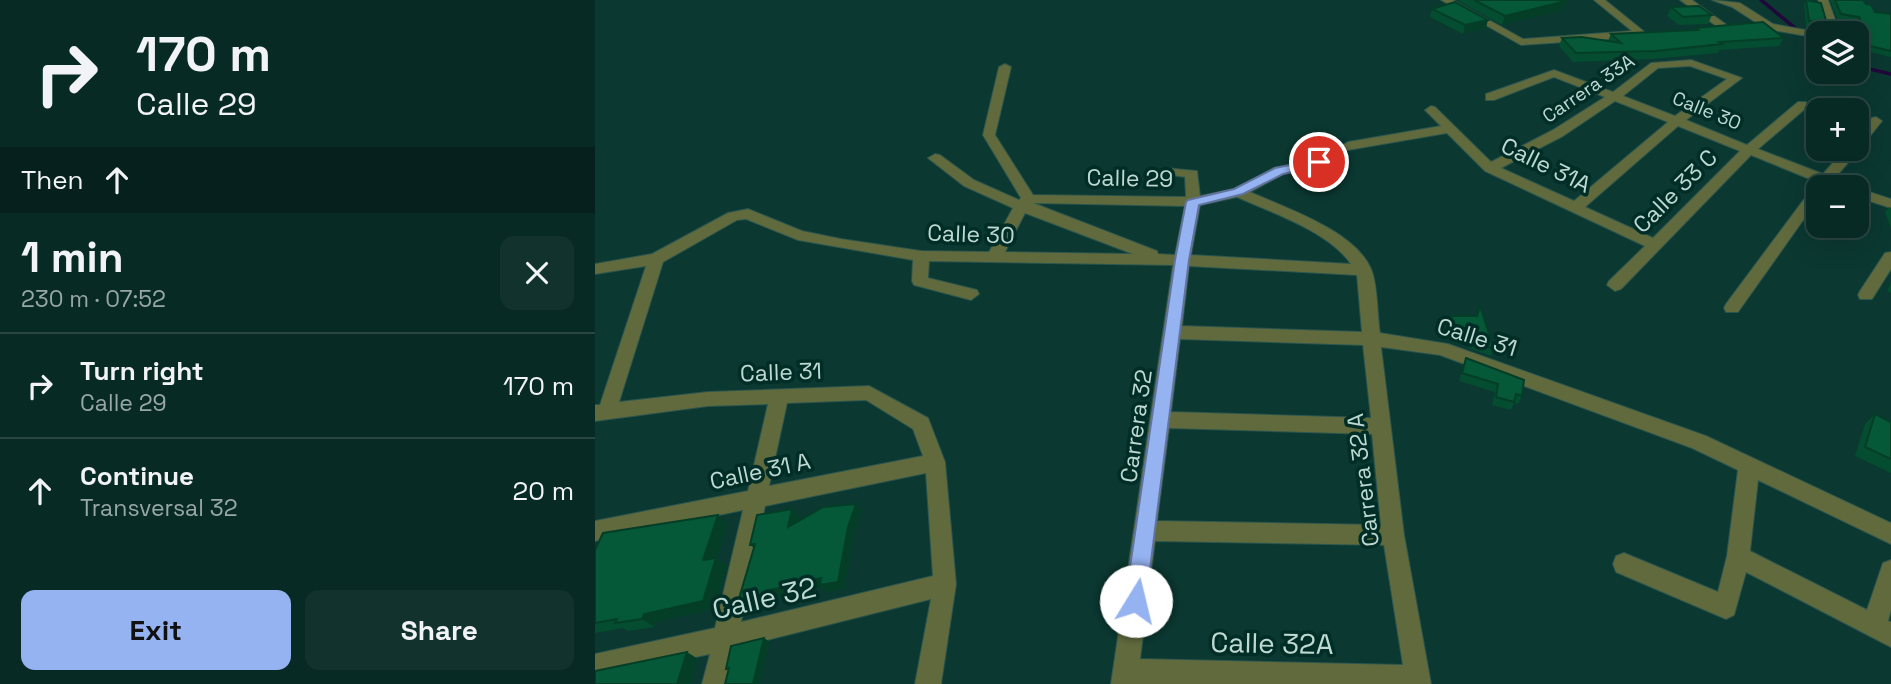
<!DOCTYPE html>
<meta charset="utf-8">
<style>
body{margin:0;font-family:"Space Grotesk",sans-serif;background:#11322d;color:#f1f3f6;height:100vh;display:flex;flex-direction:column;font-size:26px;white-space:nowrap}
*{box-sizing:border-box;margin:0}
p{font-size:23px;color:#98a7a7}
.icon{flex:none;width:38px;height:38px;fill:none;stroke:currentColor;stroke-width:2;stroke-linecap:round;stroke-linejoin:round}
.map{position:relative;flex:1;overflow:hidden}
.details{display:flex;flex-direction:column;background:#082a25;width:595px}
.details>*{flex:none}
.banner{background:#082a25;color:#f1f3f6;overflow:hidden}
.tools{position:absolute;left:1211px;top:21px;display:grid;gap:14px}
.tools a{display:grid;place-items:center;width:63px;height:63px;border-radius:14px;background:#082a25;box-shadow:0 7px 28px #0002,0 0 0 2px #294642;font-size:35px}
.pin{position:absolute;display:grid;place-items:center;width:60px;height:60px;color:#fff;margin:-30px;border:4px solid #fff;border-radius:50%;box-shadow:0 2px 7px #0007}
.me{position:absolute;width:77px;margin:-38px;rotate:9deg;stroke-linejoin:round;filter:drop-shadow(0 0 5px #0008)}
.turn{display:flex;align-items:center;gap:24px;height:147px;padding:0 21px;font-size:32px}
.turn .icon{width:91px;height:91px;stroke-width:2.5}
.turn b{display:block;font-size:49px;line-height:60px}
.then{display:flex;align-items:center;height:66px;padding:0 21px;background:#0003;gap:14px;font-size:26px}
.round{display:grid;place-items:center;flex:none;width:74px;height:74px;border-radius:14px;background:#11322d}
.overview{display:flex;align-items:center;justify-content:space-between;height:119px;padding:0 21px}
h1{font-size:42px;font-weight:700;line-height:52px}
.primary-button{display:flex;gap:14px;margin-top:auto;padding:14px 21px}
.primary-button a{flex:1;height:80px;border-radius:14px;background:#95b2f1;color:#111;font-size:28px;font-weight:700;line-height:80px;text-align:center}
.primary-button a+a{background:#11322d;color:#f1f3f6}
ul{padding:0;list-style:none}
li{display:flex;align-items:center;gap:21px;height:105px;padding:0 21px;border-top:2px solid #294642}
li div{flex:1}
li b{display:block;font-size:26px}
li em{font-style:normal}
main{display:flex;flex:1;min-height:0}
.map>svg:first-child{display:block}
.lines{fill:none;stroke-linecap:round;stroke-linejoin:round}
.stream{stroke:#20083c;stroke-width:3.5}
.minor-casing{stroke:#2b554e;stroke-width:2}
.minor{fill:#606a3d;fill-rule:evenodd}
.wall{fill:#044d30}
.shaded-wall{fill:#043e27}
.building{fill:#055938;stroke:#043e27;stroke-width:2}
.route{fill:#95b2f1;stroke:#61749d;stroke-width:2}
.labels{text-anchor:middle;stroke-width:7;stroke-linejoin:round;paint-order:stroke}
.far-street-label{font-size:19px;fill:#bdd9d2;stroke:#002e27}
.street-label{font-size:23px;fill:#bdd9d2;stroke:#002e27}
.near-street-label{font-size:28px;fill:#bdd9d2;stroke:#002e27}
</style>
<main>
<section class="details">
<div class="banner">
<div class="turn"><svg class="icon" aria-label="right" viewBox="0 0 24 24"><path d="M7 20v-9h11M14 6l5 5-5 5"/></svg><div><b>170 m</b>Calle 29</div></div>
<div class="then">Then<svg class="icon" aria-label="ahead" viewBox="0 0 24 24"><path d="M12 20V5M6 11l6-6 6 6"/></svg></div>
</div>
<div class="overview"><div><h1>1 min</h1><p>230 m · 07:52</p></div><a class="round"><svg class="icon" aria-label="close" viewBox="0 0 24 24"><path d="M6 6l12 12M18 6L6 18"/></svg></a></div>
<ul>
<li><svg class="icon" aria-label="right" viewBox="0 0 24 24"><path d="M7 20v-9h11M14 6l5 5-5 5"/></svg><div><b>Turn right</b><p>Calle 29</p></div><em>170 m</em></li>
<li><svg class="icon" aria-label="ahead" viewBox="0 0 24 24"><path d="M12 20V5M6 11l6-6 6 6"/></svg><div><b>Continue</b><p>Transversal 32</p></div><em>20 m</em></li>
</ul>
<div class="primary-button"><a>Exit</a><a>Share</a></div>
</section>
<div class="map">
<svg width="1296" height="684" viewBox="0 0 1296 684">
<rect width="100%" height="100%" fill="#0b3831"/>
<g class="lines">
<g class="stream">
<polyline points="1166,0 1223,47"/>
<polyline points="1262,66 1296,74"/>
</g>
<g class="minor-casing">
<g id="minor">
<polygon points="846,0 858,0 928,39 1037,31 999,0 1010,0 1052,34 1047,37 926,45"/>
<polygon points="1085,0 1097,0 1136,28 1127,30"/>
<polygon points="1117,0 1145,3 1178,24 1227,33 1223,33 1223,38 1171,29 1137,7"/>
<polygon points="1223,0 1233,0 1245,33 1235,33"/>
<path d="M1096,60L1147,78L1091,120L1152,145L1203,102H1211V108L1163,149L1228,174L1250,149H1262V135L1277,118L1281,117L1287,121L1267,146L1262,147V152L1239,179L1255,187H1223V199L1143,312H1131L1129,308L1131,304L1222,182L1156,155L1026,289L1020,291L1012,285L1014,281L1050,246L890,171L852,133L753,150L746,146L753,142L846,126L830,110L836,106L840,107L896,162L958,130L1010,97L959,77L899,100H891V94L959,70L1018,92L1056,63ZM1095,66L1132,79L1080,116L1028,96L1063,68ZM1020,101L1073,122L979,201L906,168L968,136ZM1083,126L1145,151L1058,238L990,207Z"/>
<path d="M410,64L416,67L400,135L438,195L591,197L590,177L570,174V168L602,171L605,196L640,189L679,168L729,159V165L688,174L655,192C691,208 760,231 776,269C783,285 782,316 785,333L853,344L1111,436L1296,523V544L1163,480L1155,551L1272,610L1288,563L1296,560V610L1293,621L1296,622V647L1151,572L1139,615L1131,619L1021,572L1018,564L1021,556L1029,553L1123,592L1132,556L1143,470L1097,448L845,355L786,347L809,535L836,684H516L578,265L334,261L333,278L382,290L384,294L376,300L319,285L317,281L318,260L203,240L151,219L142,220L68,262L24,402L113,392L274,386L333,418L350,462L361,584L346,684H320L336,599L140,648L133,684H107L115,654L0,678V654L120,628L148,510L0,541V521L153,491L173,404L113,406L0,421V405H5L51,266L0,274V264L57,254L133,213L153,209L207,231L246,239L326,251L394,252L418,208L369,186L333,158L340,154L345,155L379,180L424,200L426,198L388,135L404,67ZM642,197C678,213 734,232 756,264L596,255L605,205ZM438,203L590,206L580,255L563,254L562,251ZM430,213L538,254L410,252ZM594,266L762,275L767,332L587,326ZM585,339L768,345L776,418L576,412ZM271,400L318,429L328,456L174,486L192,403ZM574,428L777,434L786,525L562,521ZM331,473L338,576L146,622L170,506ZM560,541L789,545L808,665L545,659Z"/>
<polygon points="1262,188 1296,199 1296,208 1262,197"/>
<polygon points="1296,252 1296,269 1277,299 1265,299 1263,295 1265,291 1290,253"/>
</g>
</g>
<use href="#minor" class="minor"/>
</g>
<g class="wall">
<polygon points="862,0 968,0 971,1 968,10 907,25"/>
<polygon points="1211,0 1232,24 1230,29 1211,26 1209,4"/>
<polygon points="1235,0 1268,0 1271,4 1280,12 1296,14 1296,57 1271,51 1261,22 1243,20"/>
<polygon points="1076,7 1117,15 1113,24 1084,25 1072,16"/>
<polygon points="837,9 891,28 868,34 835,17"/>
<polygon points="1100,28 1189,38 1184,46 1124,50 1123,53 1058,59 978,62 964,46 967,38 1013,41 1016,34 1099,30"/>
<polygon points="1294,207 1296,208 1296,228 1290,212"/>
<polygon points="1296,282 1296,293 1292,291"/>
<polygon points="885,306 899,349 896,356 873,348 874,344 857,343 852,324 855,316 882,316"/>
<polygon points="871,358 927,396 923,404 919,403 916,410 897,405 900,392 864,381"/>
<polygon points="1280,414 1296,422 1296,473 1260,456 1270,424"/>
<polygon points="261,504 267,511 259,534 250,588 232,592 226,587 179,598 177,604 152,608 143,602 159,548 155,545 204,516 203,522"/>
<polygon points="133,524 122,558 132,566 119,609 62,621 60,627 33,631 28,628 0,633 0,550"/>
</g>
<g class="shaded-wall">
<polygon points="971,1 968,10 907,25 910,16"/>
<polygon points="893,20 891,28 868,34 870,25"/>
<polygon points="261,504 267,511 259,534 250,588 232,592 226,587 179,598 177,604 169,598 171,591"/>
<polygon points="197,509 204,516 200,534 193,527"/>
<polygon points="123,515 133,524 122,558 132,566 119,609 62,621 60,627 47,619 49,614 108,560"/>
<polygon points="169,638 175,642 165,684 158,684"/>
<polygon points="92,652 103,659 96,684 82,684"/>
</g>
<g class="building">
<polygon points="879,0 968,0 971,1 910,16"/>
<polygon points="1211,0 1226,3 1232,24 1214,21"/>
<polygon points="1240,0 1268,0 1271,4 1276,5 1280,12 1296,14 1296,51 1275,46 1264,17 1246,14"/>
<polygon points="860,2 893,20 870,25 837,9"/>
<polygon points="1104,6 1117,15 1088,17 1076,7"/>
<polygon points="1168,22 1189,38 1124,42 1127,44 1061,51 981,53 967,38 987,37 1026,43 1016,34 1103,30 1100,28"/>
<polygon points="885,306 899,349 876,341 877,336 859,335 855,316 882,316"/>
<polygon points="871,358 929,380 927,396 921,394 919,402 901,397 903,384 867,373"/>
<polygon points="1280,414 1296,422 1296,459 1270,447"/>
<polygon points="261,504 253,527 243,582 225,585 226,578 171,591 169,598 143,602 160,544 155,545 162,515 197,509 193,527 228,507"/>
<polygon points="123,515 108,560 121,558 108,601 49,614 47,619 20,623 22,619 0,623 0,550 8,533"/>
<polygon points="169,638 158,684 130,684 134,668 131,669 136,646"/>
<polygon points="92,652 82,684 0,684 0,671"/>
</g>
<polygon class="route" points="724,159 729,160 729,165 688,174 648,194 604,205 594,260 551,601 548,609 541,612 533,609 530,601 580,260 591,202 593,200 639,189 680,168"/>
<g class="labels">
<g class="far-street-label">
<text transform="translate(993 88) rotate(-34)" y="7">Carrera 33A</text>
<text transform="translate(1112 110) rotate(22)" y="7">Calle 30</text>
</g>
<g class="street-label">
<text transform="translate(951 165) rotate(26)" y="8">Calle 31A</text>
<text transform="translate(535 178) rotate(1)" y="8">Calle 29</text>
<text transform="translate(1080 191) rotate(-45)" y="8">Calle 33 C</text>
<text transform="translate(376 234) rotate(2)" y="8">Calle 30</text>
<text transform="translate(882 337) rotate(17)" y="8">Calle 31</text>
<text transform="translate(186 372) rotate(-2)" y="8">Calle 31</text>
<text transform="translate(541 426) rotate(-82)" y="8">Carrera 32</text>
<text transform="translate(165 471) rotate(-12)" y="8">Calle 31 A</text>
<text transform="translate(768 480) rotate(-97)" y="8">Carrera 32 A</text>
</g>
<g class="near-street-label">
<text transform="translate(169 598) rotate(-13)" y="10">Calle 32</text>
<text transform="translate(677 643) rotate(1)" y="10">Calle 32A</text>
</g>
</g>
</svg>
<div class="tools">
<a><svg class="icon" aria-label="layers" viewBox="0 0 24 24"><path d="M12 4l9 5-9 5-9-5zM3 14l9 5 9-5"/></svg></a>
<a>+</a>
<a>−</a>
</div>
<div class="pin" style="left:724px;top:162px;background:#d93025"><svg class="icon" aria-label="arrive" viewBox="0 0 24 24"><path d="M6 21V4h12l-3 4 3 4H6"/></svg></div>
<svg class="me" style="left:541px;top:601px" viewBox="-20 -20 40 40"><circle r="19" fill="#fff"/><path d="M0-13L10 11 0 6-10 11z" fill="#95b2f1"/></svg>
</div>
</main>
